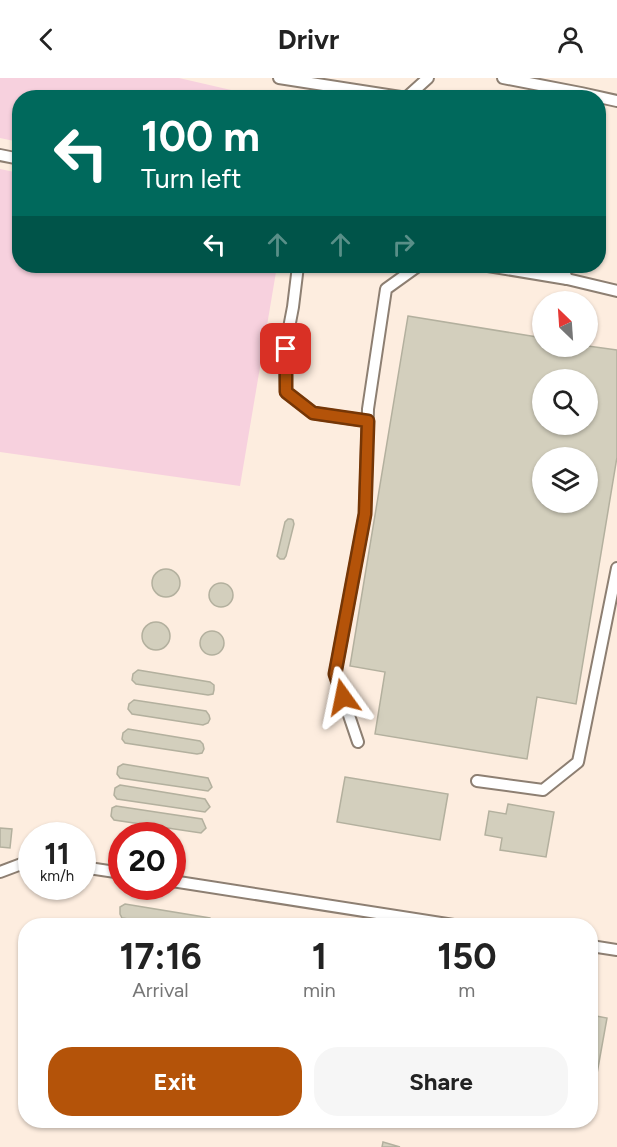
<!DOCTYPE html>
<style>
body{margin:0;font-family:Figtree,sans-serif;background:#f6f6f6;color:#222;height:100vh;display:flex;flex-direction:column;font-size:22px;white-space:nowrap}
*{box-sizing:border-box;margin:0}
p{font-size:20px;color:#767676}
.icon{flex:none;width:33px;height:33px;fill:none;stroke:currentColor;stroke-width:2;stroke-linecap:round;stroke-linejoin:round}
.map{position:relative;flex:1;overflow:hidden}
.details{position:absolute;left:18px;top:840px;width:580px;height:210px;display:flex;flex-direction:column;background:#fff;border-radius:24px;box-shadow:0 2px 4px #0004}
.details>*{flex:none}
.guide{position:absolute;left:12px;top:12px;width:594px;height:183px;border-radius:24px;box-shadow:0 2px 4px #0004;background:#00695c;color:#fff;overflow:hidden}
.needle{width:39px;rotate:335deg}
.tools{position:absolute;left:532px;top:213px;display:grid;gap:12px}
.tools a{display:grid;place-items:center;width:66px;height:66px;border-radius:50%;background:#fff;box-shadow:0 2px 4px #0004;font-size:30px}
.speed{position:absolute;left:18px;top:744px;display:flex;gap:12px;font-size:30px;font-weight:700;text-align:center}
.speed>*{display:grid;place-content:center;width:78px;height:78px;border-radius:50%;background:#fff;box-shadow:0 2px 4px #0004;line-height:1}
.speed small{font-size:15px;font-weight:400}
.speed .limit{border:9px solid #d22;background:#fff;color:#111}
.pin{position:absolute;display:grid;place-items:center;width:51px;height:51px;color:#fff;margin:-26px;border-radius:12px;box-shadow:0 3px 9px #0006}
.me{position:absolute;width:66px;margin:-33px;rotate:348deg;stroke-linejoin:round;filter:drop-shadow(0 0 4px #0008)}
.turn{display:flex;align-items:center;gap:21px;height:126px;padding:0 30px;font-size:27px}
.turn .icon{width:78px;height:78px;stroke-width:2.5}
.turn b{display:block;font-size:42px;line-height:51px}
.lanes{display:flex;align-items:center;height:57px;padding:0 30px;background:#0003;justify-content:center;gap:30px;direction:ltr}
.lanes .off{opacity:.35}
.eta{display:flex;justify-content:space-evenly;align-items:center;height:102px;text-align:center}
.eta b{font-size:36px;font-weight:700;line-height:42px}
.button{display:flex;gap:12px;margin-top:auto;padding:12px 30px}
.button a{flex:1;height:69px;border-radius:24px;background:#b45309;color:#fff;font-size:24px;font-weight:700;line-height:69px;text-align:center}
.button a+a{background:#f6f6f6;color:#222}
header{display:flex;justify-content:space-between;align-items:center;height:78px;padding:0 30px;background:#fff;font-size:27px;font-weight:700}
.map>svg:first-child{display:block}
.green{fill:#f7d1de}
.building{fill:#d3cfbd;stroke:#b3b09e;stroke-width:1.5;fill-rule:evenodd}
.lines{fill:none;stroke-linecap:round;stroke-linejoin:round}
.lane-casing{stroke:#8d7f72;stroke-width:14}
.lane{stroke:#fff;stroke-width:10}
.route-casing{stroke:#753606;stroke-width:15}
.route{stroke:#b45309;stroke-width:10}
</style>
<header><svg class="icon" aria-label="back" viewBox="0 0 24 24"><path d="M15 5l-7 7 7 7"/></svg>Drivr<svg class="icon" aria-label="person" viewBox="0 0 24 24"><circle cx="12" cy="8" r="4"/><path d="M4 21q1-7 8-7t8 7"/></svg></header>
<div class="map">
<svg width="617" height="1069" viewBox="0 0 617 1069">
<rect width="100%" height="100%" fill="#fdeddf"/>
<g class="green">
<polygon points="0,0 179,0 262,19 20,20 19,64 0,60"/>
<polygon points="0,91 19,95 20,188 277,188 240,408 0,374"/>
</g>
<g class="building">
<path d="M408,238L543,260V268H588L617,272V379L576,626L537,619L527,681L375,656L385,594L350,588ZM543,302H588V346H543ZM543,380H588V424H543Z"/>
<polygon points="288,441 291,441 293,442 294,446 286,478 284,481 280,481 277,478 278,474 285,444"/>
<circle cx="166" cy="505" r="14"/>
<circle cx="221" cy="517" r="12"/>
<circle cx="156" cy="558" r="14"/>
<circle cx="212" cy="565" r="12"/>
<polygon points="138,592 210,604 214,607 214,612 213,616 208,617 136,606 132,602 133,596"/>
<polygon points="134,622 206,633 209,637 210,641 208,645 203,647 132,636 128,631 129,626"/>
<polygon points="128,651 200,663 203,666 204,671 202,675 197,676 125,665 122,661 123,655"/>
<polygon points="123,686 208,700 212,709 208,713 120,700 117,696 118,689"/>
<polygon points="345,699 448,716 440,762 337,744"/>
<polygon points="120,707 205,721 210,729 205,734 117,721 114,717 115,710"/>
<polygon points="508,726 554,734 546,779 500,772 502,760 485,757 489,733 506,736"/>
<polygon points="116,728 202,741 206,750 201,755 114,742 111,738 112,730"/>
<polygon points="0,750 12,751 10,770 0,769"/>
<polygon points="125,826 210,840 214,848 171,848 122,840 120,836 120,829"/>
<polygon points="124,841 163,848 119,848 120,844"/>
<polygon points="591,937 607,940 596,1001 591,1000"/>
<polygon points="383,1064 400,1069 382,1069"/>
</g>
<g class="lines">
<g class="lane-casing">
<g id="lane">
<polyline points="279,0 407,20"/>
<polyline points="503,0 581,15 617,23"/>
<polyline points="407,19 428,0"/>
<polyline points="0,77 20,81"/>
<polyline points="298,188 293,229 288,255 285,288 286,314 313,335 367,343"/>
<polyline points="488,188 567,201 617,213"/>
<polyline points="562,188 567,201"/>
<polyline points="358,664 335,596 365,436 368,331 386,211 418,188"/>
<polyline points="477,703 543,712 578,684 617,490"/>
<polyline points="82,789 122,795"/>
<polyline points="0,794 32,782"/>
<polyline points="172,803 460,848"/>
<polyline points="591,868 617,872"/>
</g>
</g>
<use href="#lane" class="lane"/>
</g>
<g class="lines">
<g class="route-casing">
<polyline id="route" points="286,271 286,314 313,335 368,343 365,436 335,596 343,619"/>
</g>
<use href="#route" class="route"/>
</g>
</svg>
<div class="tools">
<a><svg class="needle" viewBox="-14 -14 28 28"><path d="M0-13l5 13h-10z" fill="#e53935"/><path d="M0 13l5-13h-10z" fill="#767676"/></svg></a>
<a><svg class="icon" aria-label="search" viewBox="0 0 24 24"><circle cx="10" cy="10" r="6"/><path d="M15 15l6 6"/></svg></a>
<a><svg class="icon" aria-label="layers" viewBox="0 0 24 24"><path d="M12 4l9 5-9 5-9-5zM3 14l9 5 9-5"/></svg></a>
</div>
<div class="speed"><div>11<small>km/h</small></div><div class="limit">20</div></div>
<div class="pin" style="left:286px;top:271px;background:#d93025"><svg class="icon" aria-label="arrive" viewBox="0 0 24 24"><path d="M6 21V4h12l-3 4 3 4H6"/></svg></div>
<svg class="me" style="left:343px;top:619px" viewBox="-20 -20 40 40"><path d="M0-17L14 15 0 8-14 15z" fill="#b45309" stroke="#fff" stroke-width="4"/></svg>
<div class="guide">
<div class="turn"><svg class="icon" aria-label="left" viewBox="0 0 24 24"><path d="M17 20v-9H6M10 6l-5 5 5 5"/></svg><div><b>100 m</b>Turn left</div></div>
<div class="lanes"><svg class="icon" aria-label="left" viewBox="0 0 24 24"><path d="M17 20v-9H6M10 6l-5 5 5 5"/></svg><svg class="icon off" aria-label="ahead" viewBox="0 0 24 24"><path d="M12 20V5M6 11l6-6 6 6"/></svg><svg class="icon off" aria-label="ahead" viewBox="0 0 24 24"><path d="M12 20V5M6 11l6-6 6 6"/></svg><svg class="icon off" aria-label="right" viewBox="0 0 24 24"><path d="M7 20v-9h11M14 6l5 5-5 5"/></svg></div>
</div>
<section class="details">
<div class="eta">
<div><b>17:16</b><p>Arrival</p></div>
<div><b>1</b><p>min</p></div>
<div><b>150</b><p>m</p></div>
</div>
<div class="button"><a>Exit</a><a>Share</a></div>
</section>
</div>
